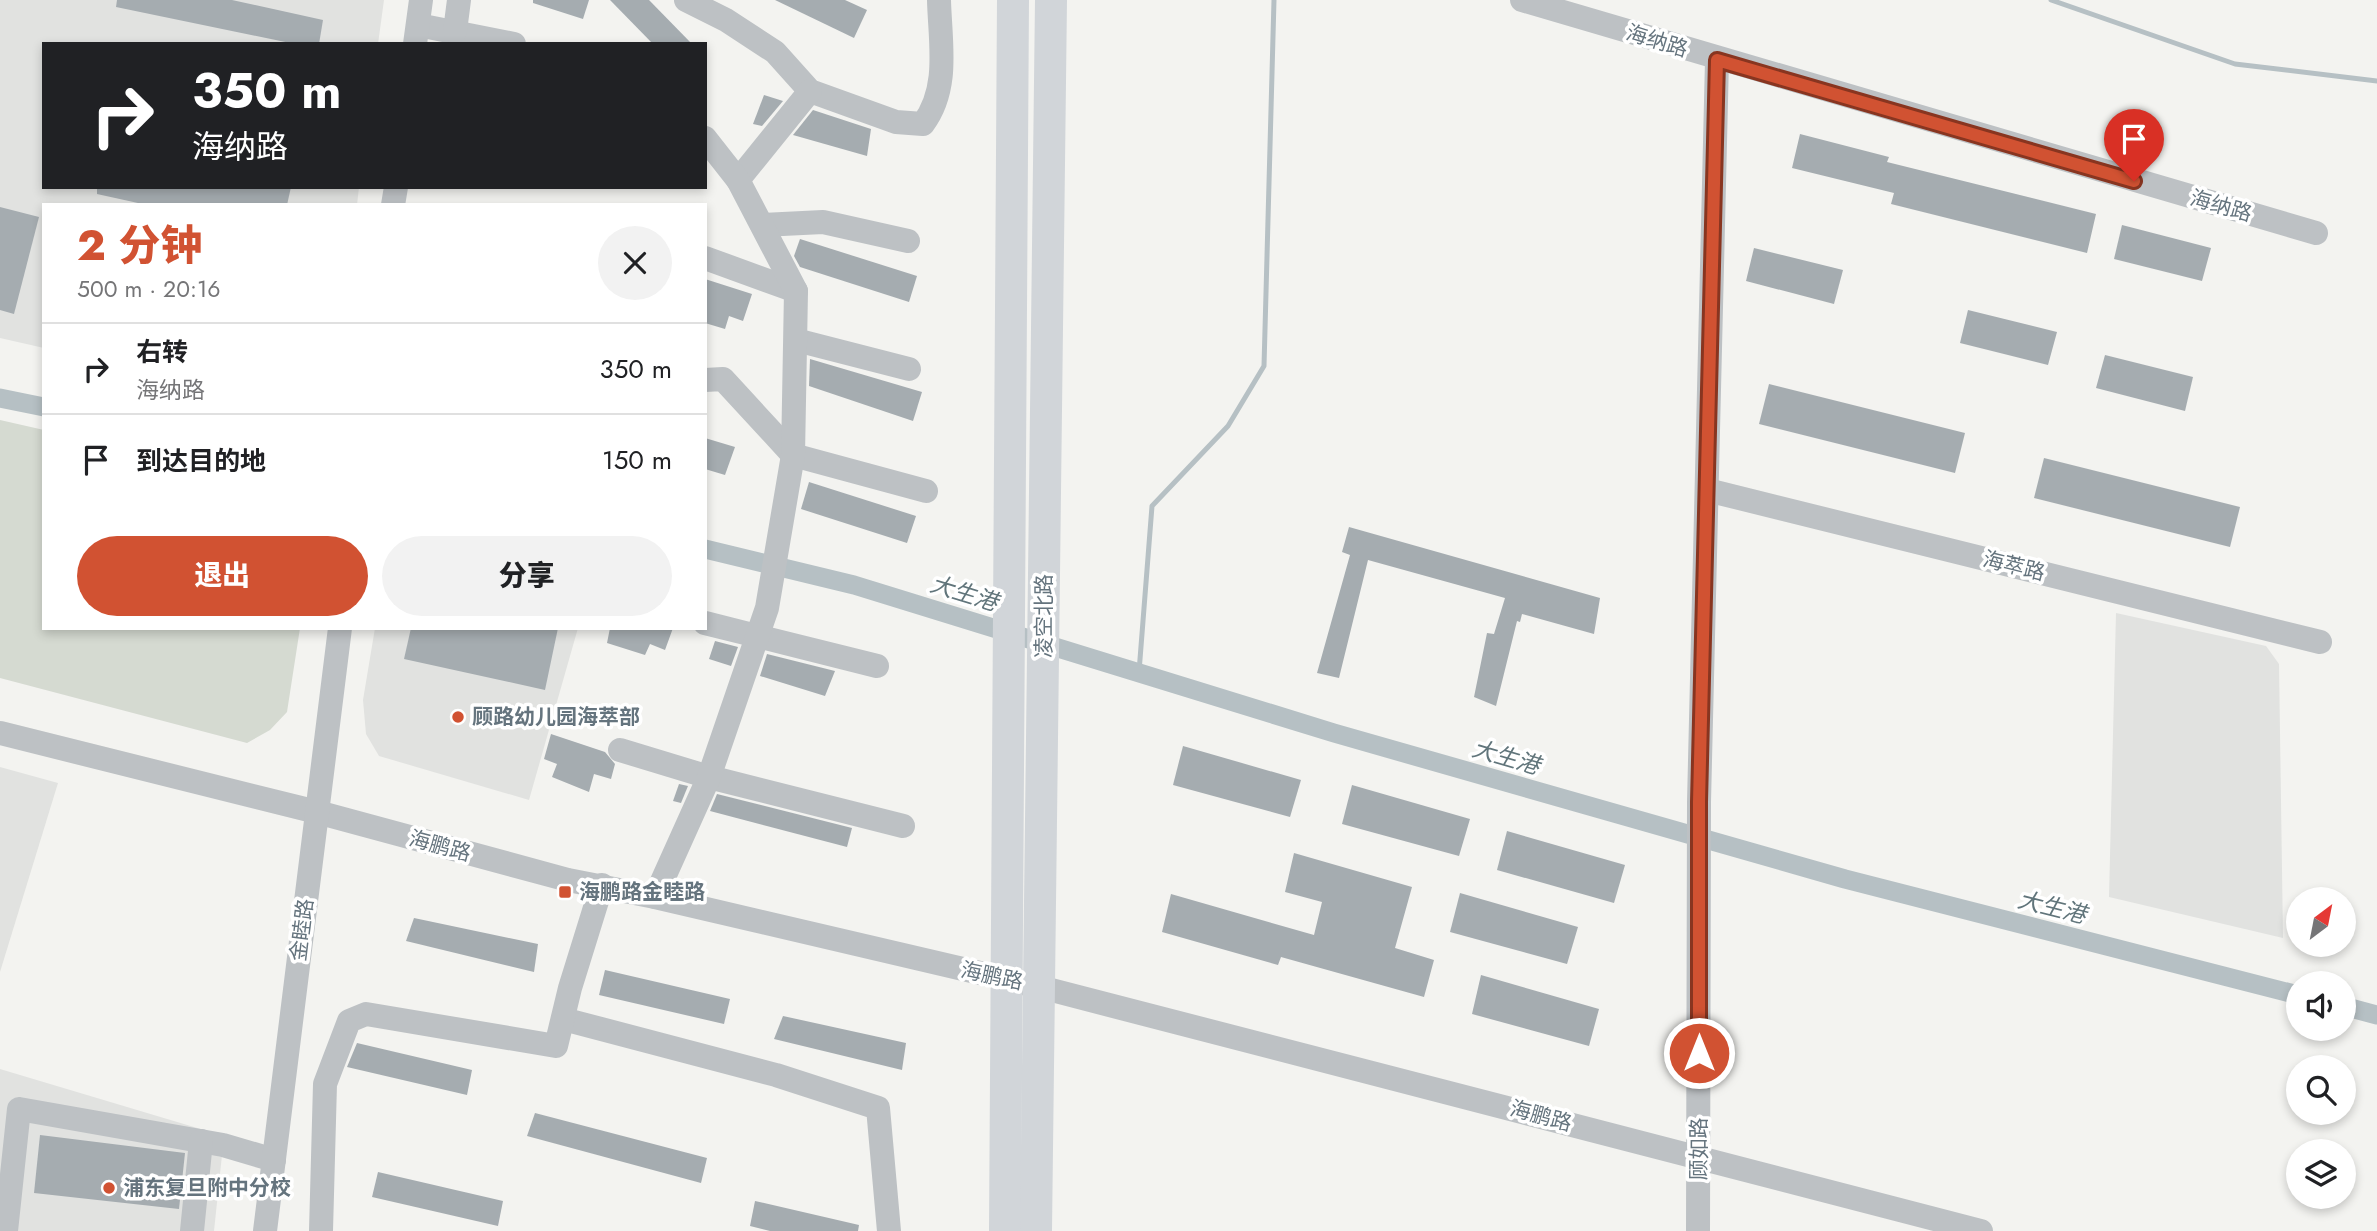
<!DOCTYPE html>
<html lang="zh">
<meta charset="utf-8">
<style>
body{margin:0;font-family:Jost,"Noto Sans SC",sans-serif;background:#f2f2f2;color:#202124;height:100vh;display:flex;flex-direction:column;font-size:26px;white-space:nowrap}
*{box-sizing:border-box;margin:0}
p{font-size:23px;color:#757577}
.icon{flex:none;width:38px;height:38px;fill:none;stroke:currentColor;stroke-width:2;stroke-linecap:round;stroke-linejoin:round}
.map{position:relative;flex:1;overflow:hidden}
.panel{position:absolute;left:42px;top:203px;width:665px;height:427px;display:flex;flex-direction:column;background:#fff;border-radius:0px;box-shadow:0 4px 10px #0003}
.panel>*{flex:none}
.guide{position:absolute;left:42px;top:42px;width:665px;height:147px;border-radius:0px;box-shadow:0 4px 10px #0003;background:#202124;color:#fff;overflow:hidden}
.needle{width:46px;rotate:32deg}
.fabs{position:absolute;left:2286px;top:887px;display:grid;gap:14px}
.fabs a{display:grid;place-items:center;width:70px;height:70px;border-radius:50%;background:#fff;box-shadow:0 4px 10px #0003;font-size:35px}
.pin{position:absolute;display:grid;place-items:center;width:60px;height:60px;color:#fff;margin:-72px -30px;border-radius:50% 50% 50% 0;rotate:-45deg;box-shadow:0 0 7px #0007}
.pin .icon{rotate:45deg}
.me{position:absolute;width:77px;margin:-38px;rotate:0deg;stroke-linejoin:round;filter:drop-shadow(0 0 5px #0008)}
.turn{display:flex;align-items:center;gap:24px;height:147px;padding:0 35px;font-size:32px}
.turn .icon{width:91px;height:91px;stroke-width:2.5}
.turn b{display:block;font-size:49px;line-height:60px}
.round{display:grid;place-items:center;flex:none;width:74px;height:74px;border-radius:37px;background:#f2f2f2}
.summary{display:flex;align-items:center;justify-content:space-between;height:119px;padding:0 35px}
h1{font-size:42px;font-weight:800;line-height:52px;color:#d15232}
.button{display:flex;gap:14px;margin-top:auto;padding:14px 35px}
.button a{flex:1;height:80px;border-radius:42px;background:#d15232;color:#fff;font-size:28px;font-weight:800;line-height:80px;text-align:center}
.button a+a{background:#f2f2f2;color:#202124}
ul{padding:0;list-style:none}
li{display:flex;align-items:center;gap:21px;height:91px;padding:0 35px;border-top:2px solid #e0e0e0}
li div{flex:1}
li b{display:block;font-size:26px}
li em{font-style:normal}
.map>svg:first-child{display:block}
.built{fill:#e1e2e0}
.green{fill:#d5dad1}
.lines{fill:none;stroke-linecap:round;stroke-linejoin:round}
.stream{stroke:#b6c0c4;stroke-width:5}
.canal{stroke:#b6c0c4;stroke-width:19}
.building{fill:#a5acb0}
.minor{stroke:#bdc1c4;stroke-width:24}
.major{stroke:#d1d5d9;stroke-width:32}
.route-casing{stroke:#883520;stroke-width:18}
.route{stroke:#d15232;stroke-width:12}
.poi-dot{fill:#d15232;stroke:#fff;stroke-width:2.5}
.labels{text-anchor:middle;stroke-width:7;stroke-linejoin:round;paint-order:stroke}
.street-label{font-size:21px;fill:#65747e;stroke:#fff}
.poi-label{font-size:21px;font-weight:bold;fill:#65747e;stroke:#fff;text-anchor:start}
.water-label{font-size:23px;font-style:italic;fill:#61757b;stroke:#fff}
</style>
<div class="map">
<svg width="2377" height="1231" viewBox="0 0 2377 1231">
<rect width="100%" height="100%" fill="#f3f3f0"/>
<g class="built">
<polygon points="0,0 384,0 378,44 44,44 44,187 359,187 357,205 44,205 44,348 0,338"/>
<polygon points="2116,613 2266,646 2279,664 2283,938 2109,897"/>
<polygon points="375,628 578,628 529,800 379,756 366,734 363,700"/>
<polygon points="0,767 58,783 0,972"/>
<polygon points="0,1069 224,1136 214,1231 0,1231"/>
</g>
<polygon class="green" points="0,420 44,430 44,628 300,628 287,712 270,730 247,743 0,678"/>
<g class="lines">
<g class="stream">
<polyline points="2051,0 2235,64 2377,81"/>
<polyline points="1139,672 1152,506 1228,426 1264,366 1274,0"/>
</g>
<g class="canal">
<polyline points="0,398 44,407"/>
<polyline points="705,549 854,585 1334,733 1845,879 2298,995"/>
<polyline points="2343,1006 2377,1015"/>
</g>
</g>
<g class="building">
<polygon points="117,0 232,0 323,20 319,44 295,44 116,7"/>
<polygon points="533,0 589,0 583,19 533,3"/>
<polygon points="610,0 649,0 692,44 653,44"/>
<polygon points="775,0 845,0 867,10 854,38"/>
<polygon points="764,95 783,101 762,126 753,124"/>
<polygon points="813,110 871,129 867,156 793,135"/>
<polygon points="1800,134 1889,157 1887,162 2096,214 2087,253 1891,204 1894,193 1792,168"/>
<polygon points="97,187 291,187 287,205 147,205 97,194"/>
<polygon points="0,207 39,217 14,314 0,310"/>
<polygon points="2122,225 2211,248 2202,281 2114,259"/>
<polygon points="800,239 917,276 909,302 800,267 794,256"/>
<polygon points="1754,248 1843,270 1834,304 1746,281"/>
<polygon points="705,279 752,294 743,321 729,316 725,329 705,323"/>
<polygon points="1968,310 2057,332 2048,365 1960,343"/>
<polygon points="2105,355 2193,377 2185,411 2096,388"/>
<polygon points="810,359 922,392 913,421 809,386"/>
<polygon points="1769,384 1965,433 1955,473 1759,424"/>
<polygon points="705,438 735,447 725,475 705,469"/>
<polygon points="2044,458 2240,507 2230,547 2034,498"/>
<polygon points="809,482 916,516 907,543 801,509"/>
<polygon points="1349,527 1600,598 1594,634 1522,614 1520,622 1517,621 1496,706 1474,697 1487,633 1494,634 1505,598 1368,560 1339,678 1317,673 1350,555 1342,552"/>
<polygon points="411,628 558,628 545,690 404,659"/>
<polygon points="610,628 673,628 665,650 650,644 645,655 607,643"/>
<polygon points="715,641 738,647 731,666 709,659"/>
<polygon points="767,654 835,671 825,696 760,676"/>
<polygon points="551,734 605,752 615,764 611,779 594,774 589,792 552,777 557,764 544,759"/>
<polygon points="1183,746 1301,780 1290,817 1173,785"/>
<polygon points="679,784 688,786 681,803 673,801"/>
<polygon points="1352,785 1470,819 1459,856 1342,824"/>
<polygon points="717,794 852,828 847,847 710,811"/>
<polygon points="1507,831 1625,865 1614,903 1497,870"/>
<polygon points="1294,853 1412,887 1395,948 1434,960 1424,997 1281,957 1278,965 1162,932 1171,894 1314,935 1322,902 1285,892"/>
<polygon points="1460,893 1578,927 1567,964 1450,932"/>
<polygon points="414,918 538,944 534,972 406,941"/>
<polygon points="605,970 730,999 724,1024 599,995"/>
<polygon points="1481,975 1599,1009 1589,1046 1472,1014"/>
<polygon points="783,1016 906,1043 902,1070 774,1039"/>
<polygon points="357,1043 472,1070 467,1095 347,1067"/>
<polygon points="535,1113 707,1158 701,1183 527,1136"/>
<polygon points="40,1135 185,1153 179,1209 34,1193"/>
<polygon points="378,1172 503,1201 498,1226 372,1197"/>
<polygon points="755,1201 859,1225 858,1231 770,1231 750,1226"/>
</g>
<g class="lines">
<g class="minor">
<path d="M686,0L726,20L775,52L810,91L896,122L923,124C950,88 940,42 939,0"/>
<polyline points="1522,0 2316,233"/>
<polyline points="418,25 514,44"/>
<polyline points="455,31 459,0"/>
<polyline points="415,44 421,0"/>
<polyline points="738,180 810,91"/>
<polyline points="393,205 396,187"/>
<polyline points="762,225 823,222 908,241"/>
<polyline points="705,258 796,291"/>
<polyline points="796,340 909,369"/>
<polyline points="705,380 723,379 793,455 926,491"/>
<polyline points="1707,490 2320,642"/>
<polyline points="705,623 877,666"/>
<polyline points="0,733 317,812 568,880 655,897 1040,987 1981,1231"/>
<polyline points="620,750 709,777 903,826"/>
<polyline points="655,897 709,777 767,608 793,455 796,291 738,180 705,138"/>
<polyline points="563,1019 776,1075 878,1108 889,1231"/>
<polyline points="6,1231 19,1109 223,1145 274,1160"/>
<polyline points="192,1231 201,1141"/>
<polyline points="265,1231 340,628"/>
<polyline points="321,1231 325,1084 349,1021 366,1014 556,1046 570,988 602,885"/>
<polyline points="1698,1231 1699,802 1717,60"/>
</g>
<g class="major">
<polyline points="1005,1231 1013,0"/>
<polyline points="1036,1231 1051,0"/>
</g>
</g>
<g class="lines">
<g class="route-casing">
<polyline id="route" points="1699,1053 1699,802 1717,60 2134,181"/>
</g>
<use href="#route" class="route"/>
</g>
<g class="poi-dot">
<circle cx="458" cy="717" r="7"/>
<rect x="558" y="885" width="14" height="14" rx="3.5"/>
<circle cx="109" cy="1188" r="7"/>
</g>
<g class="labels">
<g class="street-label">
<text transform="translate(1657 41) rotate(17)" y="7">海纳路</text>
<text transform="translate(2221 206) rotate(16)" y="7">海纳路</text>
<text transform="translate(2014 566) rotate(14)" y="7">海萃路</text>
<text transform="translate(1044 616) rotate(-90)" y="7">凌空北路</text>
<text transform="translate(440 846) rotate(15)" y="7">海鹏路</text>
<text transform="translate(302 930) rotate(-83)" y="7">金睦路</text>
<text transform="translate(992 976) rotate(12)" y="7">海鹏路</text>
<text transform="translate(1541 1116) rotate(15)" y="7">海鹏路</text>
<text transform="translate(1699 1149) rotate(-90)" y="7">顾如路</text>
</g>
<g class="poi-label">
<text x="472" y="724">顾路幼儿园海萃部</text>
<text x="579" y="899">海鹏路金睦路</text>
<text x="123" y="1195">浦东复旦附中分校</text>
</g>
<g class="water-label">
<text transform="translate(964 593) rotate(17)" y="8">大生港</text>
<text transform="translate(1506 757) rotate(16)" y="8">大生港</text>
<text transform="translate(2052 907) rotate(14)" y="8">大生港</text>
</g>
</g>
</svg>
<div class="fabs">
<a><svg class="needle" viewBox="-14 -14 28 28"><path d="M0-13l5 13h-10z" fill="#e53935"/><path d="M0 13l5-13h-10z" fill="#757577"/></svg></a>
<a><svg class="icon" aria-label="sound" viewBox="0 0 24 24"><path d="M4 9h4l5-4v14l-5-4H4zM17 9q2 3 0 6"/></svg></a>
<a><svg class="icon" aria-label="search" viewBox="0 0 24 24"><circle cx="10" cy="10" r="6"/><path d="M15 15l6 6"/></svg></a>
<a><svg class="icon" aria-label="layers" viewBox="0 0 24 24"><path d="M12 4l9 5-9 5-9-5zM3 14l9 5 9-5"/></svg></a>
</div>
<div class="pin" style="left:2134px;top:181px;background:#d93025"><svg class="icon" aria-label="arrive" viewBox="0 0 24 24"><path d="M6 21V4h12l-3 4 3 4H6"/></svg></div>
<svg class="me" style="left:1699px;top:1053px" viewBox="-20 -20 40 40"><circle r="17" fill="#d15232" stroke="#fff" stroke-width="3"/><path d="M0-11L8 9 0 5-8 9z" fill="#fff"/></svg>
<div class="guide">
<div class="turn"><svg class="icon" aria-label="right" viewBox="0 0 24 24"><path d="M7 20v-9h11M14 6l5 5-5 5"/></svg><div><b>350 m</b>海纳路</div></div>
</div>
<section class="panel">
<div class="summary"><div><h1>2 分钟</h1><p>500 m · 20:16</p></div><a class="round"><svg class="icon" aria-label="close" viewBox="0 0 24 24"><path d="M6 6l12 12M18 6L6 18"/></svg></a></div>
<ul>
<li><svg class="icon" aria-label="right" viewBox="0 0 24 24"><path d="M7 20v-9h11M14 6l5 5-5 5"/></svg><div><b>右转</b><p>海纳路</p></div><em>350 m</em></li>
<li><svg class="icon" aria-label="arrive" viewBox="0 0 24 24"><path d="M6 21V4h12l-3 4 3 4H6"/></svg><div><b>到达目的地</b></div><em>150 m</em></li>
</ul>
<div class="button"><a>退出</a><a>分享</a></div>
</section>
</div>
